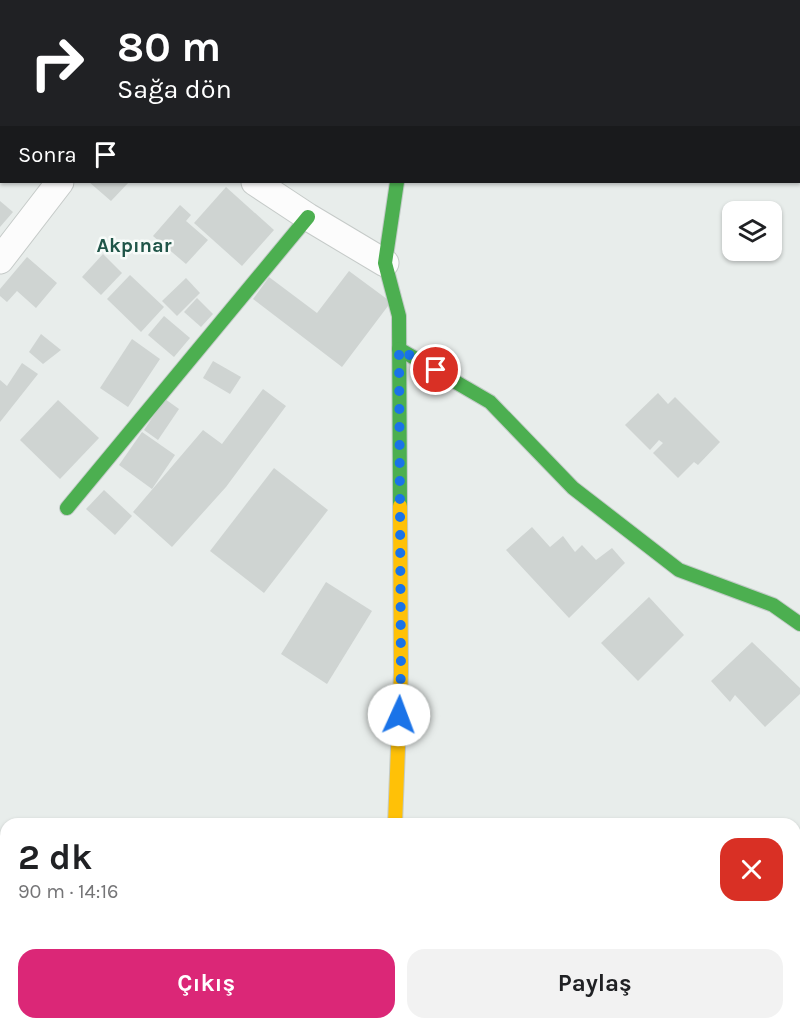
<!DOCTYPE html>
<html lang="tr">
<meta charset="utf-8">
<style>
body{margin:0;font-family:Karla,sans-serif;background:#f2f2f2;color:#202124;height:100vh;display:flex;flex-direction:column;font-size:22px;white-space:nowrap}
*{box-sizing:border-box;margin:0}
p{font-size:20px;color:#757577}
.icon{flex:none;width:33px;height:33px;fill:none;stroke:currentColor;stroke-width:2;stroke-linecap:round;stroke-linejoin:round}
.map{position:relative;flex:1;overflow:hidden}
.drawer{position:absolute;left:0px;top:818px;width:801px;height:212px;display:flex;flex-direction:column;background:#fff;border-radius:18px 18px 0 0;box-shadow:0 2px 4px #0004}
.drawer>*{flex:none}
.guide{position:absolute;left:0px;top:0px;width:801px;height:183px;box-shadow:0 2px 4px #0004;background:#202124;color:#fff;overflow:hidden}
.controls{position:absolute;left:722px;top:201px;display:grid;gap:12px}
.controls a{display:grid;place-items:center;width:60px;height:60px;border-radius:12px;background:#fff;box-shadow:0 2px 4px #0004;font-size:30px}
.pin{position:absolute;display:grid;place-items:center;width:51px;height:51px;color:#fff;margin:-26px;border:3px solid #fff;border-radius:50%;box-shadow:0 2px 6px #0007}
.me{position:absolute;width:66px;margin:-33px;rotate:2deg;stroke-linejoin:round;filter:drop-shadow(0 0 4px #0008)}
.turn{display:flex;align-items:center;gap:21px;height:126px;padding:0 18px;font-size:27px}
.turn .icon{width:78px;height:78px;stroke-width:2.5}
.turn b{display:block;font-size:42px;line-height:51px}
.then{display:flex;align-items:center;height:57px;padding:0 18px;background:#0003;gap:12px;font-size:22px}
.round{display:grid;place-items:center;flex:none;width:63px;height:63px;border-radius:18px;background:#f2f2f2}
.summary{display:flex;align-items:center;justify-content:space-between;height:102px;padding:0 18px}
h1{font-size:36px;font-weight:700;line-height:45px}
.button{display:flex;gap:12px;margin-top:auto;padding:12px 18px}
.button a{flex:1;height:69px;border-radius:18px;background:#db2777;color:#fff;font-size:24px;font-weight:700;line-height:69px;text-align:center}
.button a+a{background:#f2f2f2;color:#202124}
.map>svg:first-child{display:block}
.building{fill:#cfd4d2}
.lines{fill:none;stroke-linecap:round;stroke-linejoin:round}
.street-casing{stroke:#c5cac8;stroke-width:29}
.fast-casing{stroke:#c3cbc8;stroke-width:16}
.slow-casing{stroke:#c3cbc8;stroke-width:16}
.street{stroke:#fcfcfc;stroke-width:27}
.fast{stroke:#4caf50;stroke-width:14}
.slow{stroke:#ffc107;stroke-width:14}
.route{stroke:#1a73e8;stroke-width:10;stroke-dasharray:0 18}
.labels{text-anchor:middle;stroke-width:5;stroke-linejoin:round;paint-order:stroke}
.quarter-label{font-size:20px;font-weight:bold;fill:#1f5548;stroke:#f7fbf9}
</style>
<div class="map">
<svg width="800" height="1028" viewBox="0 0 800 1028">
<rect width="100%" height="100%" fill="#e8edeb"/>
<g class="building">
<polygon points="89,182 129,182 111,201"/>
<polygon points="226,187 274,230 242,266 194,223"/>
<polygon points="0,201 13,212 0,227"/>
<polygon points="180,205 191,215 186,221 208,240 186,264 153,236"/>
<polygon points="103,254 122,273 101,295 82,277"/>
<polygon points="27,257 57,283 36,308 17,291 7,302 0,296 0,289"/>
<polygon points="349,271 391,302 342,367 253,299 269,277 317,313"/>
<polygon points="130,275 164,307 141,332 107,299"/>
<polygon points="186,278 200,293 177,316 162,301"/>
<polygon points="197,298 213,314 201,327 184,312"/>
<polygon points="164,316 190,338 174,357 148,335"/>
<polygon points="41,334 61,350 43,364 29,352"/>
<polygon points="132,339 160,359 128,407 100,388"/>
<polygon points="213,361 241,377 230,394 203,378"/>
<polygon points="22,363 38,374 0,422 0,380 7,386"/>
<polygon points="263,389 286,406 226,487 172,547 133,512 203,430 222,444"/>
<polygon points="658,393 668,404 675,397 720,442 698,465 694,462 678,478 653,453 663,443 659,440 650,450 625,425"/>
<polygon points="165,399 179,409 158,440 144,430"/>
<polygon points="58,400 99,438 60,479 20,440"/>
<polygon points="142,432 175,455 152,489 119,465"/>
<polygon points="274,468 328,510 264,593 210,551"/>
<polygon points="104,490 132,516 115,535 86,509"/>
<polygon points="532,527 550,547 563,536 575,552 582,545 596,560 612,548 625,563 569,618 506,550"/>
<polygon points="326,582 372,611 327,684 281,654"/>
<polygon points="649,597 684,635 638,681 601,643"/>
<polygon points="752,642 800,688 800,694 765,727 735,695 730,702 711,681"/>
</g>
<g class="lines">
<g class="street-casing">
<g id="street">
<polyline points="30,0 32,2"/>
<polyline points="198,2 199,0"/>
<polyline points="255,182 308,217 385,263"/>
<polyline points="0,260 60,182"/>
</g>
</g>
<g class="fast-casing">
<g id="fast">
<polyline points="397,182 385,263 399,316 400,506"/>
<polyline points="399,349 490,402 573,488 679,570 773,605 800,624"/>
<polyline points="67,508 308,217"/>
<polyline points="348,1028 350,1023"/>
</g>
</g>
<g class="slow-casing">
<g id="slow">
<polyline points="422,0 422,2"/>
<polyline points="395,824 401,672 400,506"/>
</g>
</g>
<use href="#street" class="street"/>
<use href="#fast" class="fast"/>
<use href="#slow" class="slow"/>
</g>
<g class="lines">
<polyline class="route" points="399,715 401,672 399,349 436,370"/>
</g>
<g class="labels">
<g class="quarter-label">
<text x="134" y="252">Akpınar</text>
</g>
</g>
</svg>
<div class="controls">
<a><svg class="icon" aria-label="layers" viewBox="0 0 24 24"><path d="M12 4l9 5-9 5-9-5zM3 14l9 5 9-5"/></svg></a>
</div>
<div class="pin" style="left:436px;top:370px;background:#d93025"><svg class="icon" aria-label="arrive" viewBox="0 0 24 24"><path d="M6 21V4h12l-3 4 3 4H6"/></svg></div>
<svg class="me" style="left:399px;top:715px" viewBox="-20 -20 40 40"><circle r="19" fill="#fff"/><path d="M0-13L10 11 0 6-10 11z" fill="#1a73e8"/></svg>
<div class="guide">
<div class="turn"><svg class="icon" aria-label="right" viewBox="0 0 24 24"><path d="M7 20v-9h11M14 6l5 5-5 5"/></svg><div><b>80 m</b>Sağa dön</div></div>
<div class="then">Sonra<svg class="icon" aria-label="arrive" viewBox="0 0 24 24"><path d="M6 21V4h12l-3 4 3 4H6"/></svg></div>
</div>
<section class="drawer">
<div class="summary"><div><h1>2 dk</h1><p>90 m · 14:16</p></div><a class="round" style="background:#d93025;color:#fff"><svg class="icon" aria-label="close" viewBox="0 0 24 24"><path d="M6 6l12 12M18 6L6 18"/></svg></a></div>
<div class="button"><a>Çıkış</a><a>Paylaş</a></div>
</section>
</div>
